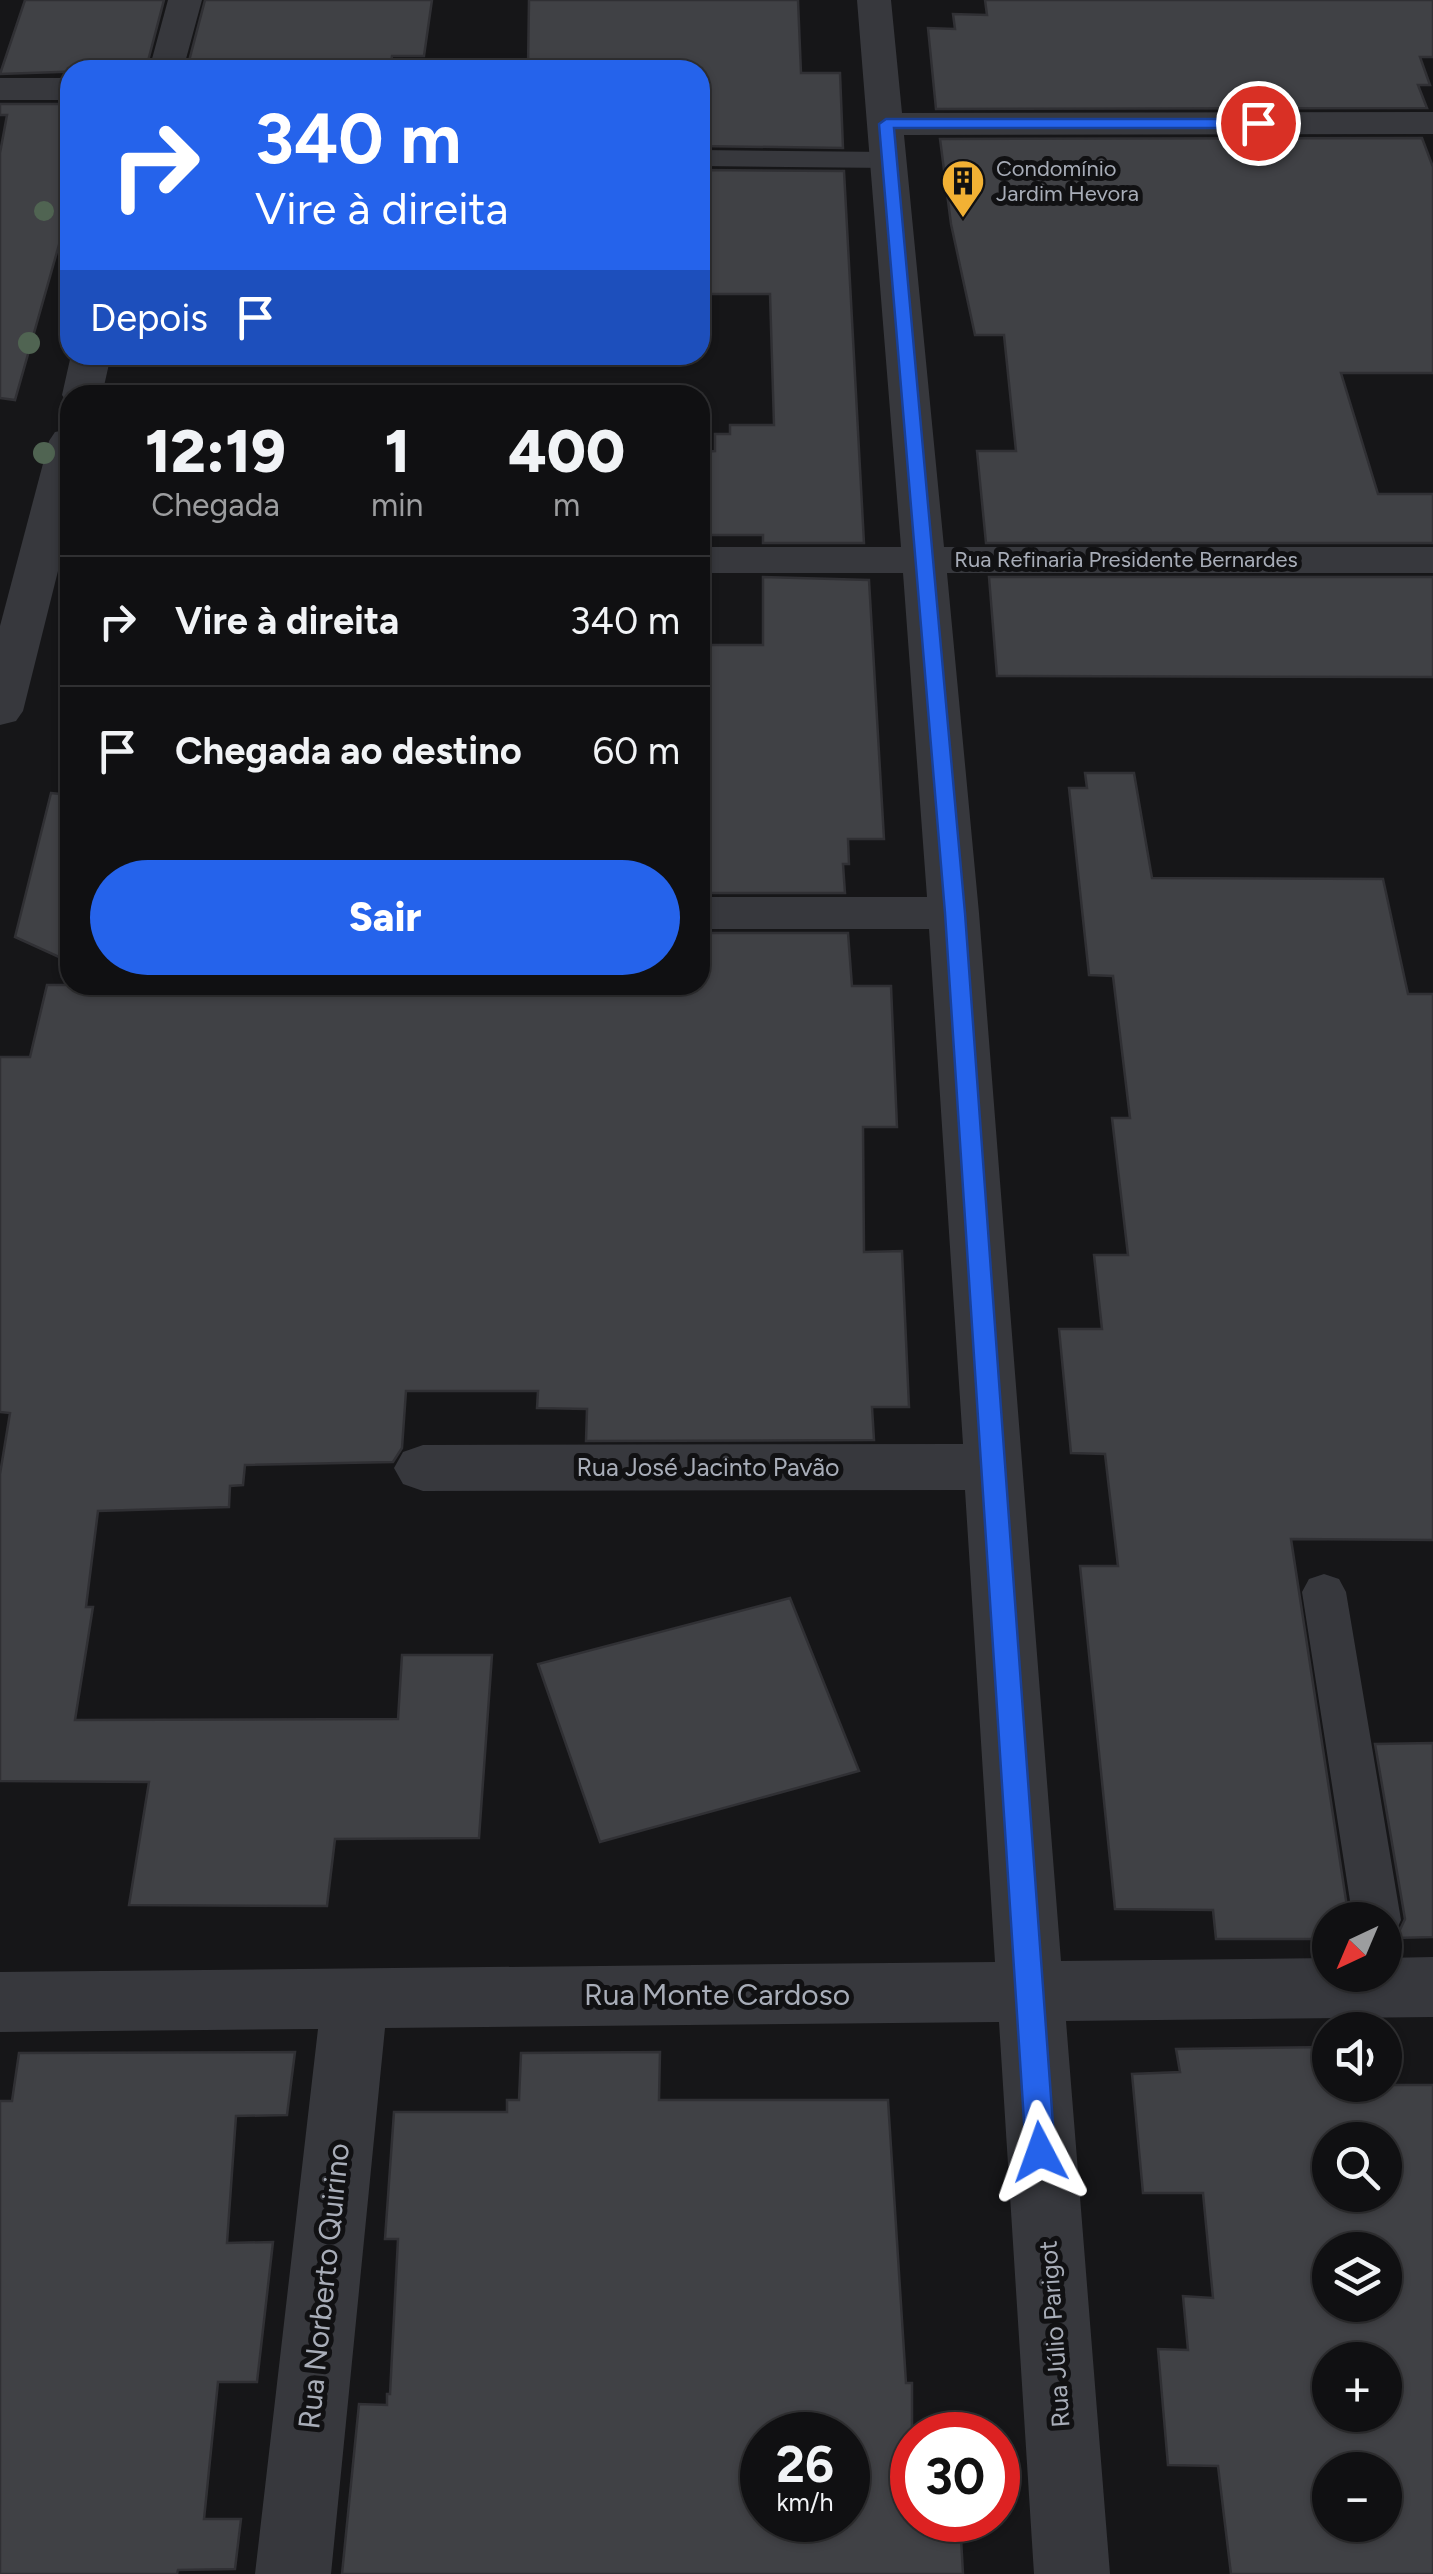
<!DOCTYPE html>
<html lang="pt">
<meta charset="utf-8">
<style>
body{margin:0;font-family:Figtree,sans-serif;background:#1e1e20;color:#f1f3f6;height:100vh;display:flex;flex-direction:column;font-size:38px;white-space:nowrap}
*{box-sizing:border-box;margin:0}
p{font-size:32px;color:#9c9d9f}
.icon{flex:none;width:55px;height:55px;fill:none;stroke:currentColor;stroke-width:2;stroke-linecap:round;stroke-linejoin:round}
.map{position:relative;flex:1;overflow:hidden}
.side{position:absolute;left:60px;top:385px;width:650px;height:610px;display:flex;flex-direction:column;background:#101012;border-radius:30px;box-shadow:0 2px 8px #0004,0 0 0 2px #303032}
.side>*{flex:none}
.guide{position:absolute;left:60px;top:60px;width:650px;height:305px;border-radius:30px;box-shadow:0 2px 8px #0004,0 0 0 2px #303032;background:#2563eb;color:#fff;overflow:hidden}
.needle{width:65px;rotate:224deg}
.fabs{position:absolute;left:1312px;top:1902px;display:grid;gap:20px}
.fabs a{display:grid;place-items:center;width:90px;height:90px;border-radius:50%;background:#101012;box-shadow:0 2px 8px #0004,0 0 0 2px #303032;font-size:50px}
.speed{position:absolute;left:740px;top:2412px;display:flex;gap:20px;font-size:50px;font-weight:700;text-align:center}
.speed>*{display:grid;place-content:center;width:130px;height:130px;border-radius:50%;background:#101012;box-shadow:0 2px 8px #0004,0 0 0 2px #303032;line-height:1}
.speed small{font-size:25px;font-weight:400}
.speed .limit{border:15px solid #d22;background:#fff;color:#111}
.pin{position:absolute;display:grid;place-items:center;width:85px;height:85px;color:#fff;margin:-42px;border:5px solid #fff;border-radius:50%;box-shadow:0 2px 10px #0007}
.me{position:absolute;width:110px;margin:-55px;rotate:356deg;stroke-linejoin:round;filter:drop-shadow(0 0 8px #0008)}
.turn{display:flex;align-items:center;gap:35px;height:210px;padding:0 30px;font-size:45px}
.turn .icon{width:130px;height:130px;stroke-width:2.5}
.turn b{display:block;font-size:70px;line-height:85px}
.then{display:flex;align-items:center;height:95px;padding:0 30px;background:#0003;gap:20px;font-size:38px}
.eta{display:flex;justify-content:space-evenly;align-items:center;height:170px;text-align:center}
.eta b{font-size:60px;font-weight:800;line-height:70px}
.cta{display:flex;gap:20px;margin-top:auto;padding:20px 30px}
.cta a{flex:1;height:115px;border-radius:60px;background:#2563eb;color:#fff;font-size:40px;font-weight:800;line-height:115px;text-align:center}
ul{padding:0;list-style:none}
li{display:flex;align-items:center;gap:30px;height:130px;padding:0 30px;border-top:2px solid #303032}
li div{flex:1}
li b{display:block;font-size:38px}
li em{font-style:normal}
.map>svg:first-child{display:block}
.building{fill:#404145;stroke:#303034;stroke-width:2.5;fill-rule:evenodd}
.lines{fill:none;stroke-linecap:round;stroke-linejoin:round}
.service{fill:#37383d;fill-rule:evenodd}
.minor{fill:#37383d;fill-rule:evenodd}
.tree{fill:#506452}
.route{fill:#2563eb;stroke:#184099;stroke-width:2.5}
.labels{text-anchor:middle;stroke-width:10;stroke-linejoin:round;paint-order:stroke}
.far-poi-label{font-size:22px;fill:#a8adb8;stroke:#111113;text-anchor:start}
.far-street-label{font-size:22px;fill:#a8adb8;stroke:#111113}
.street-label{font-size:25px;fill:#a8adb8;stroke:#111113}
.near-street-label{font-size:30px;fill:#a8adb8;stroke:#111113}
</style>
<div class="map">
<svg width="1433" height="2574" viewBox="0 0 1433 2574">
<rect width="100%" height="100%" fill="#161618"/>
<g class="building">
<polygon points="25,0 164,0 148,61 120,61 118,70 0,74"/>
<polygon points="205,0 432,0 424,56 392,56 390,70 257,70 259,61 189,61"/>
<polygon points="529,0 798,0 801,73 840,73 843,148 700,146 700,70 528,67"/>
<polygon points="985,0 1433,0 1433,57 1420,57 1430,85 1418,85 1427,108 936,109 928,28 955,29 953,14 987,15"/>
<polygon points="0,104 70,104 70,206 15,400 0,398 0,153 7,115 0,115"/>
<polygon points="1422,138 1433,167 1433,373 1341,373 1378,494 1433,494 1433,543 986,543 977,451 1016,451 1004,335 975,335 951,224 940,139"/>
<polygon points="700,170 844,171 864,543 763,543 763,535 700,535 700,452 715,451 715,434 730,434 730,425 774,425 770,294 700,294"/>
<polygon points="763,577 869,580 884,839 848,839 849,864 843,864 845,893 700,893 700,645 763,645"/>
<polygon points="989,577 1433,577 1433,677 997,676"/>
<polygon points="1085,773 1134,773 1152,878 1383,879 1408,994 1433,994 1433,1540 1291,1539 1349,1920 1330,1920 1330,1939 1216,1939 1213,1910 1115,1909 1080,1566 1118,1566 1105,1454 1071,1453 1059,1329 1102,1329 1094,1255 1128,1255 1112,1118 1130,1118 1113,976 1089,975 1069,788 1087,788"/>
<polygon points="51,793 70,795 70,962 15,937"/>
<polygon points="700,933 848,933 852,986 891,986 897,1127 863,1127 864,1252 902,1251 909,1407 872,1407 874,1440 586,1441 587,1409 537,1408 538,1391 406,1391 402,1448 393,1462 245,1465 243,1485 230,1486 229,1507 98,1511 86,1607 93,1607 75,1720 398,1719 402,1655 492,1655 479,1838 335,1839 327,1906 129,1905 149,1782 0,1781 0,1474 10,1413 0,1412 0,1057 30,1057 47,985 700,985"/>
<polygon points="790,1598 859,1771 600,1842 538,1664"/>
<polygon points="1433,1743 1433,1937 1396,1938 1405,1919 1375,1744"/>
<path d="M1330,2047V2085H1433V2574H1231L1218,2466L1168,2465L1158,2349L1188,2350L1183,2296L1213,2298L1203,2193H1143L1132,2074L1180,2072L1176,2049ZM1330,2140H1385V2195H1330ZM1330,2250H1385V2305H1330ZM1330,2360H1385V2415H1330ZM1330,2470H1385V2525H1330Z"/>
<polygon points="295,2052 287,2115 236,2116 227,2243 273,2242 257,2382 218,2382 204,2519 241,2519 235,2569 178,2570 177,2574 0,2574 0,2101 12,2101 19,2053"/>
<path d="M660,2052L659,2100H888L906,2383H912V2520H960L963,2574H342L359,2404L387,2405V2394H390L398,2239H385L394,2112H507V2100H519L521,2053ZM762,2435H848V2520H762Z"/>
</g>
<g class="lines">
<g class="service">
<polygon points="700,150 890,152 903,160 890,168 700,166"/>
<polygon points="1324,1574 1339,1579 1346,1592 1401,1920 1394,1935 1385,1938 1385,1920 1353,1920 1302,1592 1309,1579"/>
</g>
<g class="minor">
<polygon points="168,0 202,0 183,70 149,70"/>
<polygon points="857,0 891,0 902,113 1433,112 1433,134 904,135 944,547 1433,547 1433,573 947,573 979,913 1061,1961 1330,1958 1330,1975 1385,1975 1385,1958 1433,1957 1433,2017 1066,2021 1110,2574 1034,2574 999,2022 385,2028 331,2574 255,2574 318,2029 0,2032 0,1972 995,1962 965,1490 423,1491 403,1484 394,1468 403,1452 423,1445 963,1444 929,929 700,929 700,897 927,897 903,573 700,573 700,547 901,547"/>
<rect x="0" y="78" width="70" height="22"/>
<polygon points="71,355 111,355 102,395 70,395 68,404 62,395"/>
<polygon points="70,429 70,523 23,711 16,721 0,725 0,626 49,441 55,432"/>
</g>
</g>
<g class="tree">
<circle cx="44" cy="211" r="10"/>
<circle cx="29" cy="343" r="11"/>
<circle cx="44" cy="453" r="11"/>
</g>
<polygon class="route" points="886,119 1258,119 1266,123 1258,128 894,128 965,913 1055,2152 1051,2162 1040,2166 1030,2162 1026,2152 945,913 879,124"/>
<defs>
<g id="building-pin" transform="scale(2.25)"><path d="M0 17L-7.5 6A9.5 9.5 0 1 1 7.5 6Z" fill="#f2b134" stroke="#111113"/><path d="M-4-6H4V6H1V3H-1V6H-4ZM-2.5-4.3h1.7v1.8h-1.7ZM.8-4.3h1.7v1.8H.8ZM-2.5-1h1.7V.8h-1.7ZM.8-1h1.7V.8H.8Z" fill="#111"/></g>
</defs>
<g fill-rule="evenodd">
<use href="#building-pin" x="963" y="181"/>
</g>
<g class="labels">
<g class="far-poi-label">
<text x="996" y="176">Condomínio<tspan x="996" dy="25">Jardim Hevora</tspan></text>
</g>
<g class="far-street-label">
<text x="1126" y="567">Rua Refinaria Presidente Bernardes</text>
</g>
<g class="street-label">
<text x="708" y="1476">Rua José Jacinto Pavão</text>
<text transform="translate(1054 2334) rotate(-94)" y="9">Rua Júlio Parigot</text>
</g>
<g class="near-street-label">
<text x="717" y="2005">Rua Monte Cardoso</text>
<text transform="translate(324 2286) rotate(-84)" y="10">Rua Norberto Quirino</text>
</g>
</g>
</svg>
<div class="fabs">
<a><svg class="needle" viewBox="-14 -14 28 28"><path d="M0-13l5 13h-10z" fill="#e53935"/><path d="M0 13l5-13h-10z" fill="#9c9d9f"/></svg></a>
<a><svg class="icon" aria-label="sound" viewBox="0 0 24 24"><path d="M4 9h4l5-4v14l-5-4H4zM17 9q2 3 0 6"/></svg></a>
<a><svg class="icon" aria-label="search" viewBox="0 0 24 24"><circle cx="10" cy="10" r="6"/><path d="M15 15l6 6"/></svg></a>
<a><svg class="icon" aria-label="layers" viewBox="0 0 24 24"><path d="M12 4l9 5-9 5-9-5zM3 14l9 5 9-5"/></svg></a>
<a>+</a>
<a>−</a>
</div>
<div class="speed"><div>26<small>km/h</small></div><div class="limit">30</div></div>
<div class="pin" style="left:1258px;top:123px;background:#d93025"><svg class="icon" aria-label="arrive" viewBox="0 0 24 24"><path d="M6 21V4h12l-3 4 3 4H6"/></svg></div>
<svg class="me" style="left:1040px;top:2152px" viewBox="-20 -20 40 40"><path d="M0-17L14 15 0 8-14 15z" fill="#2563eb" stroke="#fff" stroke-width="4"/></svg>
<div class="guide">
<div class="turn"><svg class="icon" aria-label="right" viewBox="0 0 24 24"><path d="M7 20v-9h11M14 6l5 5-5 5"/></svg><div><b>340 m</b>Vire à direita</div></div>
<div class="then">Depois<svg class="icon" aria-label="arrive" viewBox="0 0 24 24"><path d="M6 21V4h12l-3 4 3 4H6"/></svg></div>
</div>
<section class="side">
<div class="eta">
<div><b>12:19</b><p>Chegada</p></div>
<div><b>1</b><p>min</p></div>
<div><b>400</b><p>m</p></div>
</div>
<ul>
<li><svg class="icon" aria-label="right" viewBox="0 0 24 24"><path d="M7 20v-9h11M14 6l5 5-5 5"/></svg><div><b>Vire à direita</b></div><em>340 m</em></li>
<li><svg class="icon" aria-label="arrive" viewBox="0 0 24 24"><path d="M6 21V4h12l-3 4 3 4H6"/></svg><div><b>Chegada ao destino</b></div><em>60 m</em></li>
</ul>
<div class="cta"><a>Sair</a></div>
</section>
</div>
